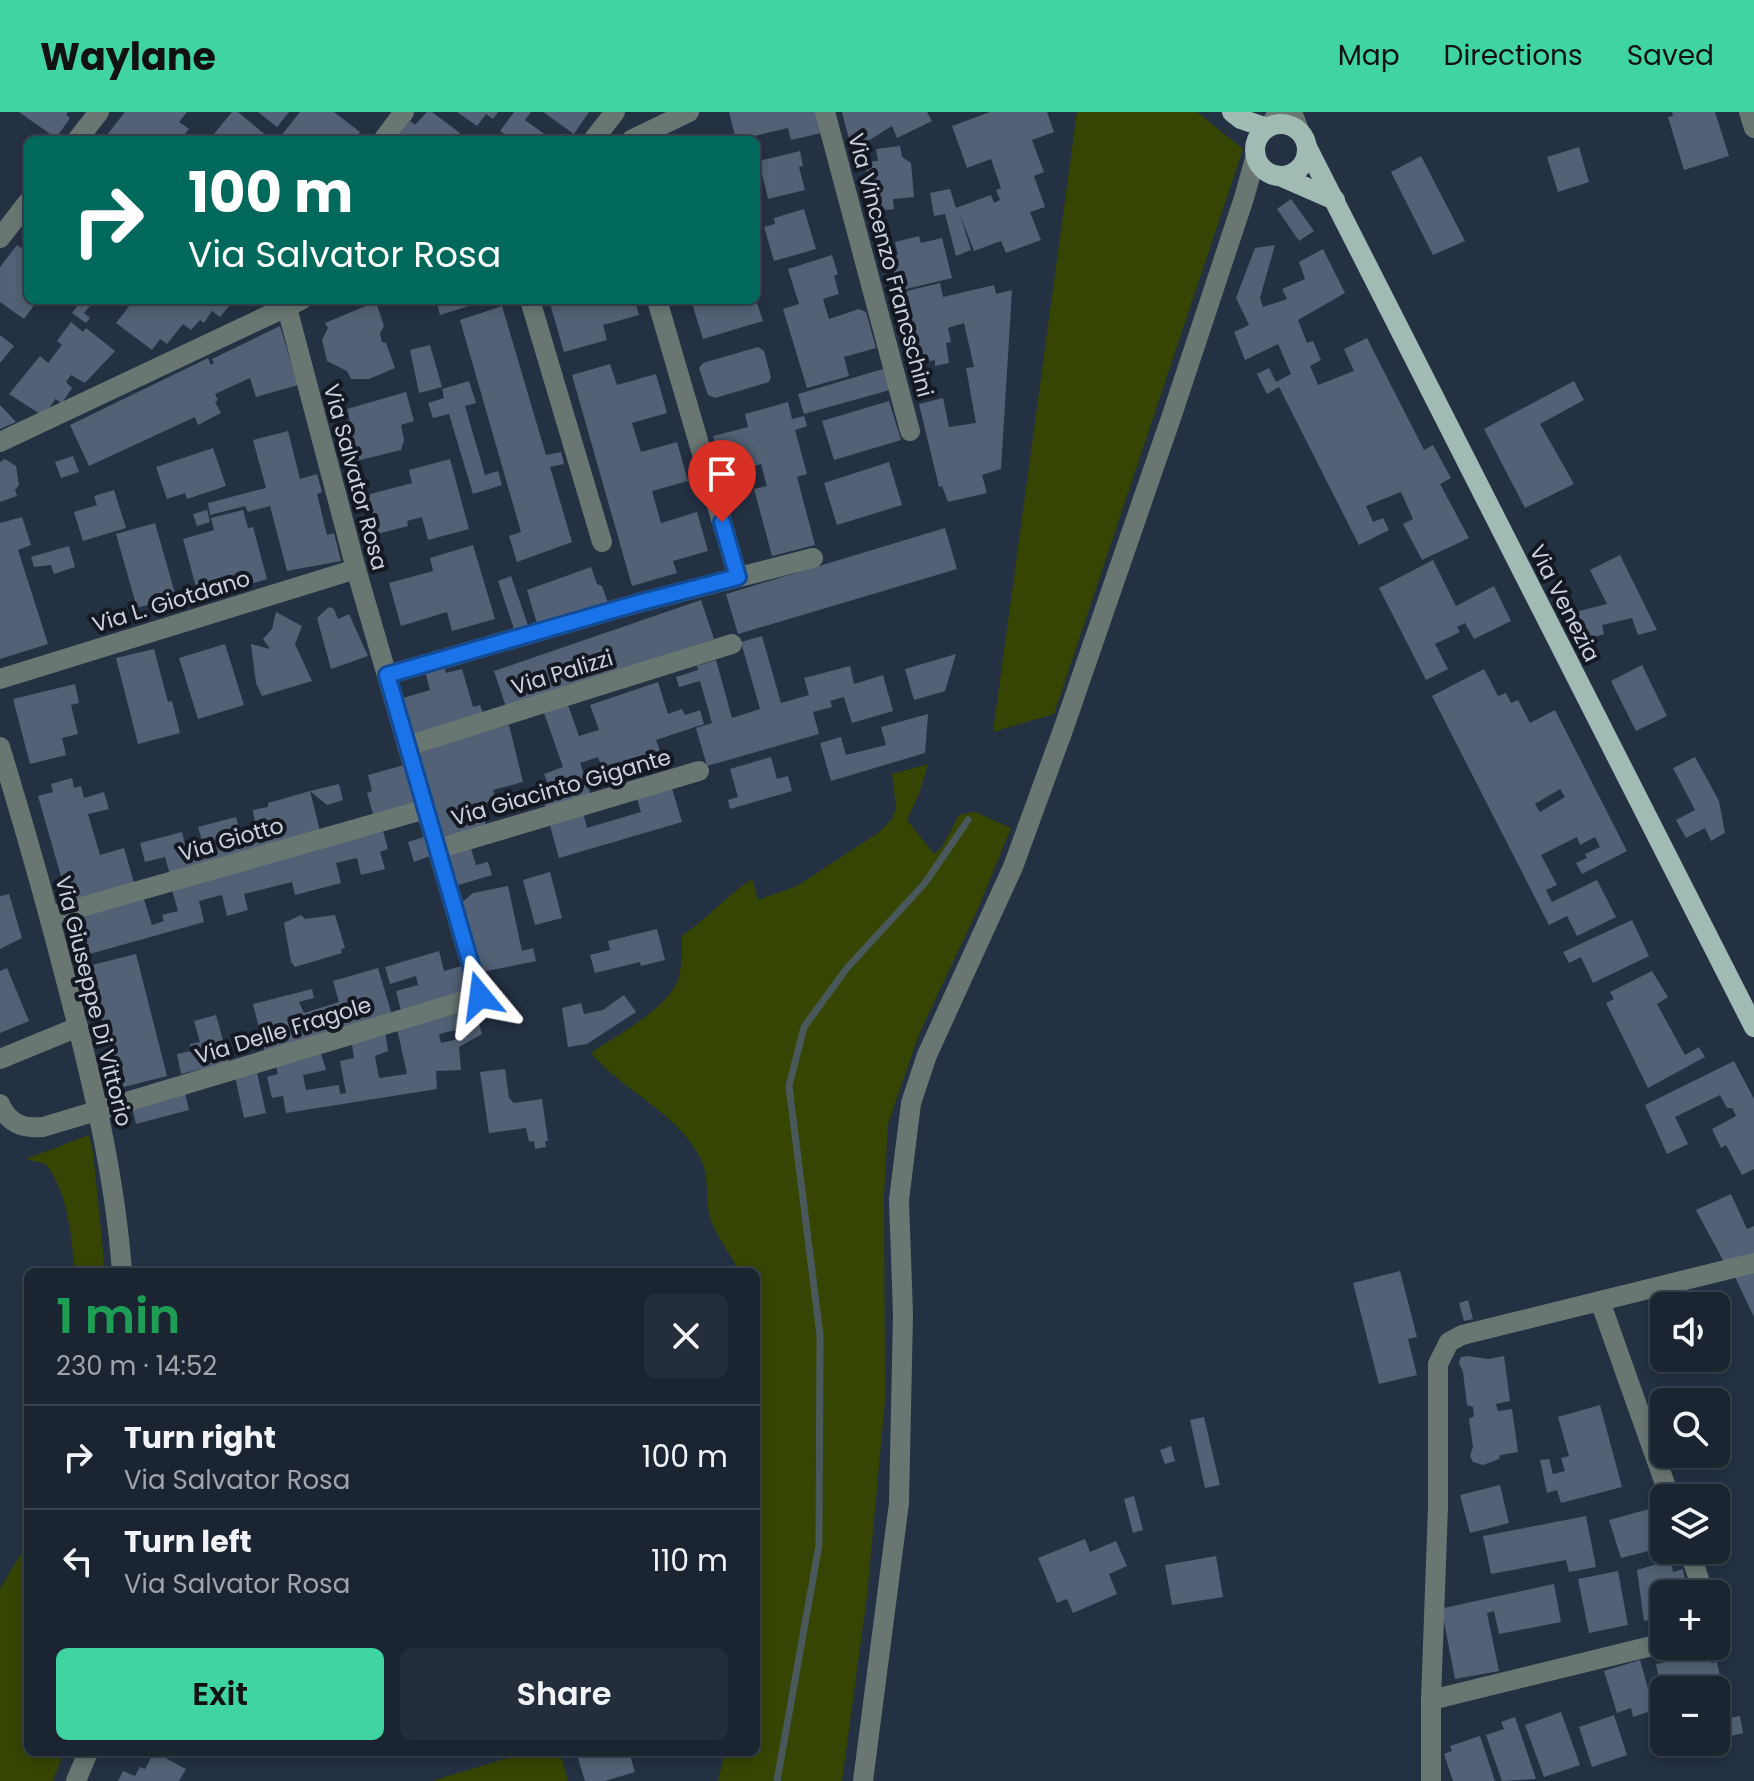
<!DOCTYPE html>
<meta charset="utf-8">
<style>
body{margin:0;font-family:Poppins,sans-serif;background:#242d3a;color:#f1f3f6;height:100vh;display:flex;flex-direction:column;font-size:30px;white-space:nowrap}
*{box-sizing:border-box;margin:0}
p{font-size:26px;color:#a0a5ac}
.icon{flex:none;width:44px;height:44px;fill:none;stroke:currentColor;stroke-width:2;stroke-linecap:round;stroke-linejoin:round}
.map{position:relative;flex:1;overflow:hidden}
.details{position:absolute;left:24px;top:1156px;width:736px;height:488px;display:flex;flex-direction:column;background:#1b2532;border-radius:12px;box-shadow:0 4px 12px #0003,0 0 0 2px #39424d}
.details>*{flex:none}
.banner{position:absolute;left:24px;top:24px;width:736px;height:168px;border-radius:12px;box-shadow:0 4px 12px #0003,0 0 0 2px #39424d;background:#00695c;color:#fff;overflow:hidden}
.fabs{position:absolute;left:1650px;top:1180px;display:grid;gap:16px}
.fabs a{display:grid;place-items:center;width:80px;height:80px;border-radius:12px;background:#1b2532;box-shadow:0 4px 12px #0003,0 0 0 2px #39424d;font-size:40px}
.pin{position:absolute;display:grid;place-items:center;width:68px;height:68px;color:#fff;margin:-82px -34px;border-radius:50% 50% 50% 0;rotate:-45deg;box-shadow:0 0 8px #0007}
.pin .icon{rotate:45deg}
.me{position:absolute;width:88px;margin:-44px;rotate:344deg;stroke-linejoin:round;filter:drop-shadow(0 0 6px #0008)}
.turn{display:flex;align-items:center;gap:28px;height:168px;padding:0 32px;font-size:36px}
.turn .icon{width:104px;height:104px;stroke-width:2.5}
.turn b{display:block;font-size:56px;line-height:68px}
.round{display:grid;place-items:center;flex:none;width:84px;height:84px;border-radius:12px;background:#242d3a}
.summary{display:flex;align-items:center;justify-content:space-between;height:136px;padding:0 32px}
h1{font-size:48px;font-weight:600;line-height:60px;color:#1e9e55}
.cta{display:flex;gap:16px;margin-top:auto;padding:16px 32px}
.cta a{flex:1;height:92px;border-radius:12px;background:#3fd4a2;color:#111;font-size:32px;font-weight:600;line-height:92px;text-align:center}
.cta a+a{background:#242d3a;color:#f1f3f6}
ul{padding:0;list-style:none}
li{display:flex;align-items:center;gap:24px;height:104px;padding:0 32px;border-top:2px solid #39424d}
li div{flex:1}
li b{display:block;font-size:30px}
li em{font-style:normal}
header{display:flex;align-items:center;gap:48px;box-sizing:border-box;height:112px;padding:0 40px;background:#3fd4a2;color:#111}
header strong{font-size:38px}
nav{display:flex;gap:44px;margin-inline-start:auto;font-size:28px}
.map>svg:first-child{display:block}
.green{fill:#364502}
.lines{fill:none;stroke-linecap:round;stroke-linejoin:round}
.stream{stroke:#49585b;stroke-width:7}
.building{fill:#526175;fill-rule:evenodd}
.minor{stroke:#697672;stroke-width:20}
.major{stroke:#a0bbb3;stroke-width:20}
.route-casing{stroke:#114b97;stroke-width:20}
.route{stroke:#1a73e8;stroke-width:14}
.labels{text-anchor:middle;stroke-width:8;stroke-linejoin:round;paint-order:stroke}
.street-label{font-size:22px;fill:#cad2df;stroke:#131821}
</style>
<header>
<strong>Waylane</strong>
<nav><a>Map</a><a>Directions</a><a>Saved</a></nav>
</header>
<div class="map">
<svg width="1754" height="1669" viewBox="0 0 1754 1669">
<rect width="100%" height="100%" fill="#243143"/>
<g class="green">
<polygon points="1077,0 1197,0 1243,37 1054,602 993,620"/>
<path d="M928,652L919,682L907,708L934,742L942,735L959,703L975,700L1011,716L977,799L919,922L888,1012L884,1083L885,1288L867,1484L842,1669H718L725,1640H756V1471L760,1456L756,1432V1160H736L735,1151C725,1135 710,1114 708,1096C706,1075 709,1061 698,1042C674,999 622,978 591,941C617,923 660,901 675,874C683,860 682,839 682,824C707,806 727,784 752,767L758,788L797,774L878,721L892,707L896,696L892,662Z"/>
<path d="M89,1023L93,1040L105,1160H75C71,1122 69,1084 46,1052L26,1047Z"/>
<polygon points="26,1433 28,1434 28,1640 64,1640 53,1669 0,1669 0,1477"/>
<polygon points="527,1640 560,1640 568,1669 432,1669"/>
</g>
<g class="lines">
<polyline class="stream" points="777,1669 819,1433 820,1223 789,974 804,915 847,856 925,771 968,708"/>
</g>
<g class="building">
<polygon points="19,0 68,0 66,3 70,6 56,26"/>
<polygon points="125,0 187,0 179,10 189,17 180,28 171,28 163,22 159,28 103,28"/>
<polygon points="232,0 238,0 268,25 265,28 209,28"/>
<polygon points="258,0 289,0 277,15"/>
<polygon points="300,0 334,0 360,20 354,28 283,28 280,25"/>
<polygon points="427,0 432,0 460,21 455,28 396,28 410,9 415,13"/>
<polygon points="457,0 498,0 493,7 486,2 477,14"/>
<polygon points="514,0 531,0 525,8 553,28 502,28 506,23 500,19"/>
<polygon points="543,0 589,0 574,22"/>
<polygon points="729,0 816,0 821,21 791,28 788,16 754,24 755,28 736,28"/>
<polygon points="842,0 927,0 932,9 897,26 892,14 852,39"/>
<polygon points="990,0 1047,0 1054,20 1032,28 1044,60 1034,64 1045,95 1030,100 1041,128 1006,141 1001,129 974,139 959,100 971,138 956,144 945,102 934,104 930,81 950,77 956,96 991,83 994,91 1000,88 996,78 1001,76 991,47 967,56 952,14"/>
<polygon points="1672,0 1715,0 1729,44 1684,58 1668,5 1673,4"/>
<polygon points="900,34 902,45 911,51 914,85 893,87 894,97 873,99 865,50 878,49 876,37"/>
<polygon points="1579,35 1589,70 1558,80 1547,45"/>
<polygon points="800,39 803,54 799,55 805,78 768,87 759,49"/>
<polygon points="1421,44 1465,129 1433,143 1391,60"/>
<polygon points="1291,87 1314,119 1299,129 1277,97"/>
<polygon points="804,97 816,137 774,149 764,115 775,112 774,106"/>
<polygon points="919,124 921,131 942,126 952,166 898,179 894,164 894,144 898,143 895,130"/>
<polygon points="17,133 28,141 28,188 38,188 24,207 0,190 0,155"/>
<polygon points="1275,133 1260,186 1263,195 1287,187 1282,177 1305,167 1299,150 1323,137 1345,181 1298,208 1307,231 1313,229 1321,248 1310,254 1318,273 1354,259 1344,237 1367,226 1424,338 1433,333 1451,366 1440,372 1469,426 1422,448 1403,412 1413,407 1401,380 1366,394 1373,410 1383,406 1389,418 1359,433 1279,275 1267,282 1257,262 1269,256 1276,270 1291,262 1278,232 1245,248 1234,220 1249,213 1236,186 1255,136"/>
<polygon points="832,143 838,162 834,164 839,182 823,187 829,207 859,197 866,200 876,236 844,245 849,264 807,276 783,197 799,192 788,157"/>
<polygon points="940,171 943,185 994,173 996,182 1012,178 1001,357 982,363 987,381 948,390 942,374 939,375 919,292 943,286 949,315 976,311 966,256 974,255 964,211 948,216 951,230 946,231 949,251 935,254 935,248 919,251 899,181"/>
<polygon points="82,188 95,188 84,201 90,206 86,211 72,201"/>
<polygon points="134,188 147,189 234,188 220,205 212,199 204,211 200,208 191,218 183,212 167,232 160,227 152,238 116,211"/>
<polygon points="436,188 474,188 475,192 440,203"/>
<polygon points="549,188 635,188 639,203 603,213 607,228 564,240"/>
<polygon points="691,188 756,188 763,209 703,227"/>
<polygon points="373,191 377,193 384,214 380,221 382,230 386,231 395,256 369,267 351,267 347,259 327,249 322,228 328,216 325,211"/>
<polygon points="502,194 546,343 561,340 564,352 550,355 572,430 517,450 509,424 521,420 460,208"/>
<polygon points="71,210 83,220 86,216 115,239 85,271 71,263 66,270 72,276 62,291 55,287 47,300 40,302 9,282 40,244 48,251 62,233 57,229"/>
<polygon points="280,214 298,273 256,285 250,266 215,282 218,288 215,290 221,301 198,313 195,305 89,354 70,313 208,246 211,253 214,251 212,247"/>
<polygon points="0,223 14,234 0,251"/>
<polygon points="430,233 442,275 419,281 410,238"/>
<polygon points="758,235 764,239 771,265 769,270 715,286 708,283 699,256 703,251"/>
<polygon points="610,252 617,273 656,262 667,301 632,311 641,340 677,330 688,369 652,379 661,411 697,400 708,439 673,449 677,461 632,474 572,263"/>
<polygon points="883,257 890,278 804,302 798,282"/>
<polygon points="469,269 476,291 465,294 485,363 498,359 502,373 473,382 449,302 433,306 428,291 444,286 442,277"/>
<polygon points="1574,269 1584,288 1540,312 1574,372 1525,396 1484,317"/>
<polygon points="406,280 414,309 401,313 404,328 401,338 356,349 345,309 350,308 347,297"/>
<polygon points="889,289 901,328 834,348 822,309"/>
<polygon points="788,290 792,307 804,304 807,314 795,318 807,362 797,365 815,433 772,444 754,377 767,374 761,352 723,363 713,324 748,315 745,302"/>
<polygon points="0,293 16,310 0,317"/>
<polygon points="288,319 300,367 317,362 322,380 317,382 327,423 334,421 341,449 287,459 270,394 248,400 245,394 210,403 208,391 266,376 253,328"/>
<polygon points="213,336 226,374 187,387 185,381 167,387 156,355"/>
<polygon points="73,344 79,360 61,366 55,350"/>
<polygon points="5,347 16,354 19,373 15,378 17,384 0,390 0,350"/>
<polygon points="450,347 469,417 428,428 422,405 407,409 408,414 377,422 367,383 412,371 409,358"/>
<polygon points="889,350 902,393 837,413 824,371"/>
<polygon points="114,378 126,416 83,429 74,400 97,393 94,384"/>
<polygon points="207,398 210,410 197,414 193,402"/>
<polygon points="243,398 248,416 253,415 267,467 232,478 228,467 196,475 183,427 214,418 211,406"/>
<polygon points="22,405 31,433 18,438 48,532 0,547 0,411"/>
<polygon points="155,411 176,485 137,496 116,422"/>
<polygon points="945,416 957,457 738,522 726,482"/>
<polygon points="473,433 495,507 452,519 447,500 401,514 389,471 433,459 430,446"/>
<polygon points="69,434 75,455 54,462 51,453 34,455 31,445"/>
<polygon points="1620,443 1657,518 1638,523 1632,506 1602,513 1604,522 1585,528 1575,500 1607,492 1590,458"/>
<polygon points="1433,448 1456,494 1494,474 1511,509 1474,527 1465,511 1457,515 1460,520 1435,532 1448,557 1426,568 1379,476"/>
<polygon points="591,455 597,472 602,474 608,491 538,515 527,478"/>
<polygon points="511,464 529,516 515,520 498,469"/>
<polygon points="701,488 714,527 506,595 494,559"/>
<polygon points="329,495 334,497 338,507 349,502 368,544 331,557 317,506"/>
<polygon points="276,500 302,514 295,532 312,569 262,584 256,571 251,532 270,537 263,527 272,517"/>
<polygon points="762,524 781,591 809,583 804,566 850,554 854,572 883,563 893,599 852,611 844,585 830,589 832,595 813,600 819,622 707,654 696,616 712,611 700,569 679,575 676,565 698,558 697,554 716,548 732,606 760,597 741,530"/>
<polygon points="225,532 244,593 198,607 179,546"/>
<polygon points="154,537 168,590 172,589 180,621 138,632 116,546"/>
<polygon points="956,542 945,579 914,588 905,557"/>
<polygon points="1642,553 1667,604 1636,619 1611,569"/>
<polygon points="444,554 446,561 462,557 473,595 480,593 484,604 414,625 403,586 430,578 425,559"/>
<path d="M1484,557L1498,584L1506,581L1511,591L1518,588L1530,611L1555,598L1627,739L1582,762L1576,751L1587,746L1585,742L1600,735L1595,725L1580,733L1577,725L1541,743L1557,773L1546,778L1552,790L1597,768L1616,805L1577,824L1567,804L1549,813L1432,584ZM1560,677L1565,685L1540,700L1535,692Z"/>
<polygon points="658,570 668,602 682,597 685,603 700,598 704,612 656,628 665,653 608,673 598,645 580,651 592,686 546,697 539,675 548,672 544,662 563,655 544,601 568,593 579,624 599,618 590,593"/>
<polygon points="75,572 79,591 71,593 78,622 62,626 66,643 30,652 13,587"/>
<polygon points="928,602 925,641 831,669 820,631 841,625 846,643 886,633 881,615"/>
<polygon points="509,613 523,670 493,678 496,688 481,692 487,718 441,730 417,637"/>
<polygon points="771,645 777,667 788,664 792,679 730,697 728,688 738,685 730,657"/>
<polygon points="1695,645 1719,689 1725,721 1711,729 1705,716 1686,726 1676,708 1695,698 1673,656"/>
<polygon points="408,652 419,692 374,705 367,681 372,679 368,663"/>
<polygon points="72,666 74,676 81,674 84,686 104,680 109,697 88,702 100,743 124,736 136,778 70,796 38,684 53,680 51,672"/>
<polygon points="339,672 343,688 327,693 310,679 321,723 170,763 165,745 145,750 140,731 182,720 187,741 204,736 198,715 236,705 241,723 267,716 271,708 255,711 253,698 268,695 268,691 310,679"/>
<polygon points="671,673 682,710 559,746 549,710 583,700 587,716 641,700 636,683"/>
<polygon points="383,719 388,737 380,740 385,757 361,763 357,746 336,751 341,771 295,783 292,770 244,782 248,798 227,804 222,783 199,789 204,810 86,843 75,803 143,784 152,813 164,809 162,803 178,799 171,775"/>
<polygon points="424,725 430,744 414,750 408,730"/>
<polygon points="470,733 476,753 488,750 492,763 455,774 446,741"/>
<polygon points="550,760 562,806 535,813 523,768"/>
<polygon points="508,774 522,839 533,836 536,849 477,861 460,792 473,781"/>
<polygon points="9,782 22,826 0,837 0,784"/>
<polygon points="301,803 305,807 335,803 345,836 341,837 342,841 295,855 291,850 284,811"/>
<polygon points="1632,808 1649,844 1593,871 1581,845 1569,851 1563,840"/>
<polygon points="657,817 665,848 641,854 640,850 595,861 590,843 610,838 608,829"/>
<polygon points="439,839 444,859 462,854 469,880 401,899 396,879 418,873 416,864 390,872 385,855"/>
<polygon points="136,842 167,964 120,976 88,854"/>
<polygon points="7,856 29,909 0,921 0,859"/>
<polygon points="378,856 392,903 265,940 253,892 312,877 314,886 299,890 304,901 339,890 333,869"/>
<polygon points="1652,859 1668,885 1657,892 1685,943 1699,935 1705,945 1648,976 1606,891 1614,887 1610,880"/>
<polygon points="624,883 636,900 587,932 568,935 562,896 581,891 584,902 603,898"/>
<path d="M473,890L482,922L459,935L461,958L436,959L437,977L286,1001L283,984L272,986L267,965L278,962L275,950L319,935L326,958L303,963L306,978L339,973L340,982L346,981L340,949L354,946L351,926L385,919L388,939L375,944L379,966L407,962L397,917ZM460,917L462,926L441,931L439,922Z"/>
<polygon points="216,903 229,950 181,962 177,942 191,939 190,932 200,930 194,909"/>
<polygon points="1734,949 1754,987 1754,1057 1742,1063 1726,1033 1721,1036 1712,1017 1736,1004 1732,996 1727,996 1720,983 1675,1005 1688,1032 1667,1042 1645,993"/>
<polygon points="256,956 266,1001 244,1006 234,960"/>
<polygon points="505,957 509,986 514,991 542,987 548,1029 545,1029 546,1035 535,1037 534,1029 529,1030 526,1016 489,1021 480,960"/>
<polygon points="184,977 189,998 136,1012 131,991"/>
<polygon points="1731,1082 1747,1117 1754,1114 1754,1144 1725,1152 1696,1098"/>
<polygon points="1400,1159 1417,1225 1408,1227 1417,1263 1379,1272 1353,1171"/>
<polygon points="1754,1160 1754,1205 1735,1165"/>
<polygon points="1468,1188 1473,1207 1464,1209 1459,1191"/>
<polygon points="1467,1244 1488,1247 1504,1244 1510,1289 1496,1292 1498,1299 1512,1297 1518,1340 1500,1343 1499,1347 1483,1353 1473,1350 1470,1344 1473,1335 1469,1307 1474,1304 1473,1295 1467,1293 1463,1260 1459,1251 1461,1245"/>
<polygon points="1600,1293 1622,1375 1561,1391 1557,1378 1547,1381 1540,1348 1549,1347 1553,1362 1565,1359 1561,1346 1569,1344 1558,1305"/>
<polygon points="1204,1305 1220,1373 1205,1376 1190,1308"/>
<polygon points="1171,1334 1175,1349 1165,1352 1160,1338"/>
<polygon points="1500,1373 1509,1411 1470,1421 1460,1383"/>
<polygon points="1134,1384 1143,1418 1133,1421 1124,1387"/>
<polygon points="1660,1394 1664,1402 1664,1435 1621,1446 1609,1408"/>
<polygon points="1586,1404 1596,1455 1569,1460 1566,1448 1491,1462 1483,1424"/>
<polygon points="1085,1427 1090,1440 1116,1429 1127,1454 1109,1462 1117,1482 1073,1501 1067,1487 1057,1491 1038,1446"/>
<polygon points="1216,1444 1223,1485 1172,1493 1165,1453"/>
<polygon points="1671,1448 1673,1460 1683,1457 1687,1482 1664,1482 1664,1504 1644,1509 1637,1458"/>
<polygon points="1618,1459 1628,1513 1589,1521 1578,1467"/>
<polygon points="1554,1472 1561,1510 1499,1522 1494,1499 1487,1501 1499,1559 1455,1567 1442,1499 1444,1496"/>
<polygon points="1708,1534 1711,1551 1717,1550 1722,1574 1701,1578 1667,1578 1660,1571 1656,1552 1676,1548 1674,1539"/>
<polygon points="1640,1548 1654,1598 1633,1605 1631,1596 1617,1601 1604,1559"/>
<polygon points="1725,1583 1729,1606 1740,1604 1743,1621 1716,1628 1716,1584"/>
<polygon points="1561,1600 1580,1653 1544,1665 1525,1613"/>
<polygon points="1614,1603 1627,1643 1592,1655 1579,1615"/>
<polygon points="1515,1605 1536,1667 1502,1669 1486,1623 1504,1617 1501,1610"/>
<polygon points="1480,1624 1495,1669 1453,1669 1444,1642 1452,1639 1450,1634"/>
<polygon points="154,1640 186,1657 179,1669 118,1669 123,1659 135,1664 140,1655 145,1657"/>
<polygon points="576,1640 629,1640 635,1660 605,1669 585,1669"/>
</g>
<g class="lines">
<g class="minor">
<polyline points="825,0 910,319"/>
<polyline points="1292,0 1299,18"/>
<polyline points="1749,0 1754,16"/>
<polyline points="1270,14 1278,0"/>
<polyline points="77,28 99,0"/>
<polyline points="383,28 404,0"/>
<polyline points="593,28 615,0"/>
<polyline points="631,28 689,0"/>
<polyline points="0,126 28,90"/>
<polyline points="530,188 602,430"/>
<polyline points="657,188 738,465"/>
<polyline points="0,330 301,188"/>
<polyline points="387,563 638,491 813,446"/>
<polyline points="0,567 356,457"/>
<polyline points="407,634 732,532"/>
<path d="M0,635C25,716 48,798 69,880C93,973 115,1064 122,1160"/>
<polyline points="437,737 699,659"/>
<polyline points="50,804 426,697"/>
<polyline points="0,947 78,915"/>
<path d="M0,992C8,1011 22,1017 43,1015L480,884L356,457L285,188"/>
<polyline points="1600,1189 1670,1386"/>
<polyline points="1689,1438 1704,1482"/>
<polyline points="1431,1588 1664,1531"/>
<polyline points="76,1669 88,1640"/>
<polyline points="863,1669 899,1391 903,1202 899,1088 911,991 927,943 1013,755 1063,618 1172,303 1244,86 1256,43"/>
<polyline points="1431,1669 1431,1588 1438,1395 1438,1252 1449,1230 1462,1223 1754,1151"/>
</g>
<g class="major">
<polyline points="1232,0 1241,7 1267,16"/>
<circle cx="1281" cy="38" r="26"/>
<polyline points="1308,37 1754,915"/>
<polyline points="1280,64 1335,88"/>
</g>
</g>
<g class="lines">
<g class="route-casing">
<polyline id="route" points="480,884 387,563 638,491 738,465 722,410"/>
</g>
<use href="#route" class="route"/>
</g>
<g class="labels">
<g class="street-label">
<text transform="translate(891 153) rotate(75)" y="8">Via Vincenzo Francschini</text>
<text transform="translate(356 365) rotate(75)" y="8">Via Salvator Rosa</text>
<text transform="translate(171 489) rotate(-17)" y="8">Via L. Giotdano</text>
<text transform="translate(1565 491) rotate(63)" y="8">Via Venezia</text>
<text transform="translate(562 560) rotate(-17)" y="8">Via Palizzi</text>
<text transform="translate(561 675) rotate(-16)" y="8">Via Giacinto Gigante</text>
<text transform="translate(231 727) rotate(-16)" y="8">Via Giotto</text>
<text transform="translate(94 889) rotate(76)" y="8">Via Giuseppe Di Vittorio</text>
<text transform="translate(283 918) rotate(-17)" y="8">Via Delle Fragole</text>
</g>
</g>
</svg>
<div class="fabs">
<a><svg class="icon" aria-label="sound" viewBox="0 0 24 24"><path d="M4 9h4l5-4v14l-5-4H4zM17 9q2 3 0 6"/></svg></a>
<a><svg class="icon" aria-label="search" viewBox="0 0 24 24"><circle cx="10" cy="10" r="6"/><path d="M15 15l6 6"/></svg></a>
<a><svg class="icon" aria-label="layers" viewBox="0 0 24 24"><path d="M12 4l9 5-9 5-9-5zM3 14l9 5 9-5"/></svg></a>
<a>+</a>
<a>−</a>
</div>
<div class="pin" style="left:722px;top:410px;background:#d93025"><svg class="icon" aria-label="arrive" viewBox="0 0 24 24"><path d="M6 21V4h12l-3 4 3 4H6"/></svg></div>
<svg class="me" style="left:480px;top:884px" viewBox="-20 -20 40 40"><path d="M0-17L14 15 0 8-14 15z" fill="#1a73e8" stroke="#fff" stroke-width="4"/></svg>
<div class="banner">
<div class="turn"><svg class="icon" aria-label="right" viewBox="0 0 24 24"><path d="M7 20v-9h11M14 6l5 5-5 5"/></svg><div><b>100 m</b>Via Salvator Rosa</div></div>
</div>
<section class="details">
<div class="summary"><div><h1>1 min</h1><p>230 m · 14:52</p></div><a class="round"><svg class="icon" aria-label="close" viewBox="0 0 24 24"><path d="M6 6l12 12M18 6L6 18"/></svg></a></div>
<ul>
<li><svg class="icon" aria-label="right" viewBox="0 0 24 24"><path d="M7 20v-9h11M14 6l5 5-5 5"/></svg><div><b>Turn right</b><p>Via Salvator Rosa</p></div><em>100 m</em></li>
<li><svg class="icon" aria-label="left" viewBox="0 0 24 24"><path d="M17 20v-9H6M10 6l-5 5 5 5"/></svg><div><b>Turn left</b><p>Via Salvator Rosa</p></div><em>110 m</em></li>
</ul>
<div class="cta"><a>Exit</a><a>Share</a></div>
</section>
</div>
